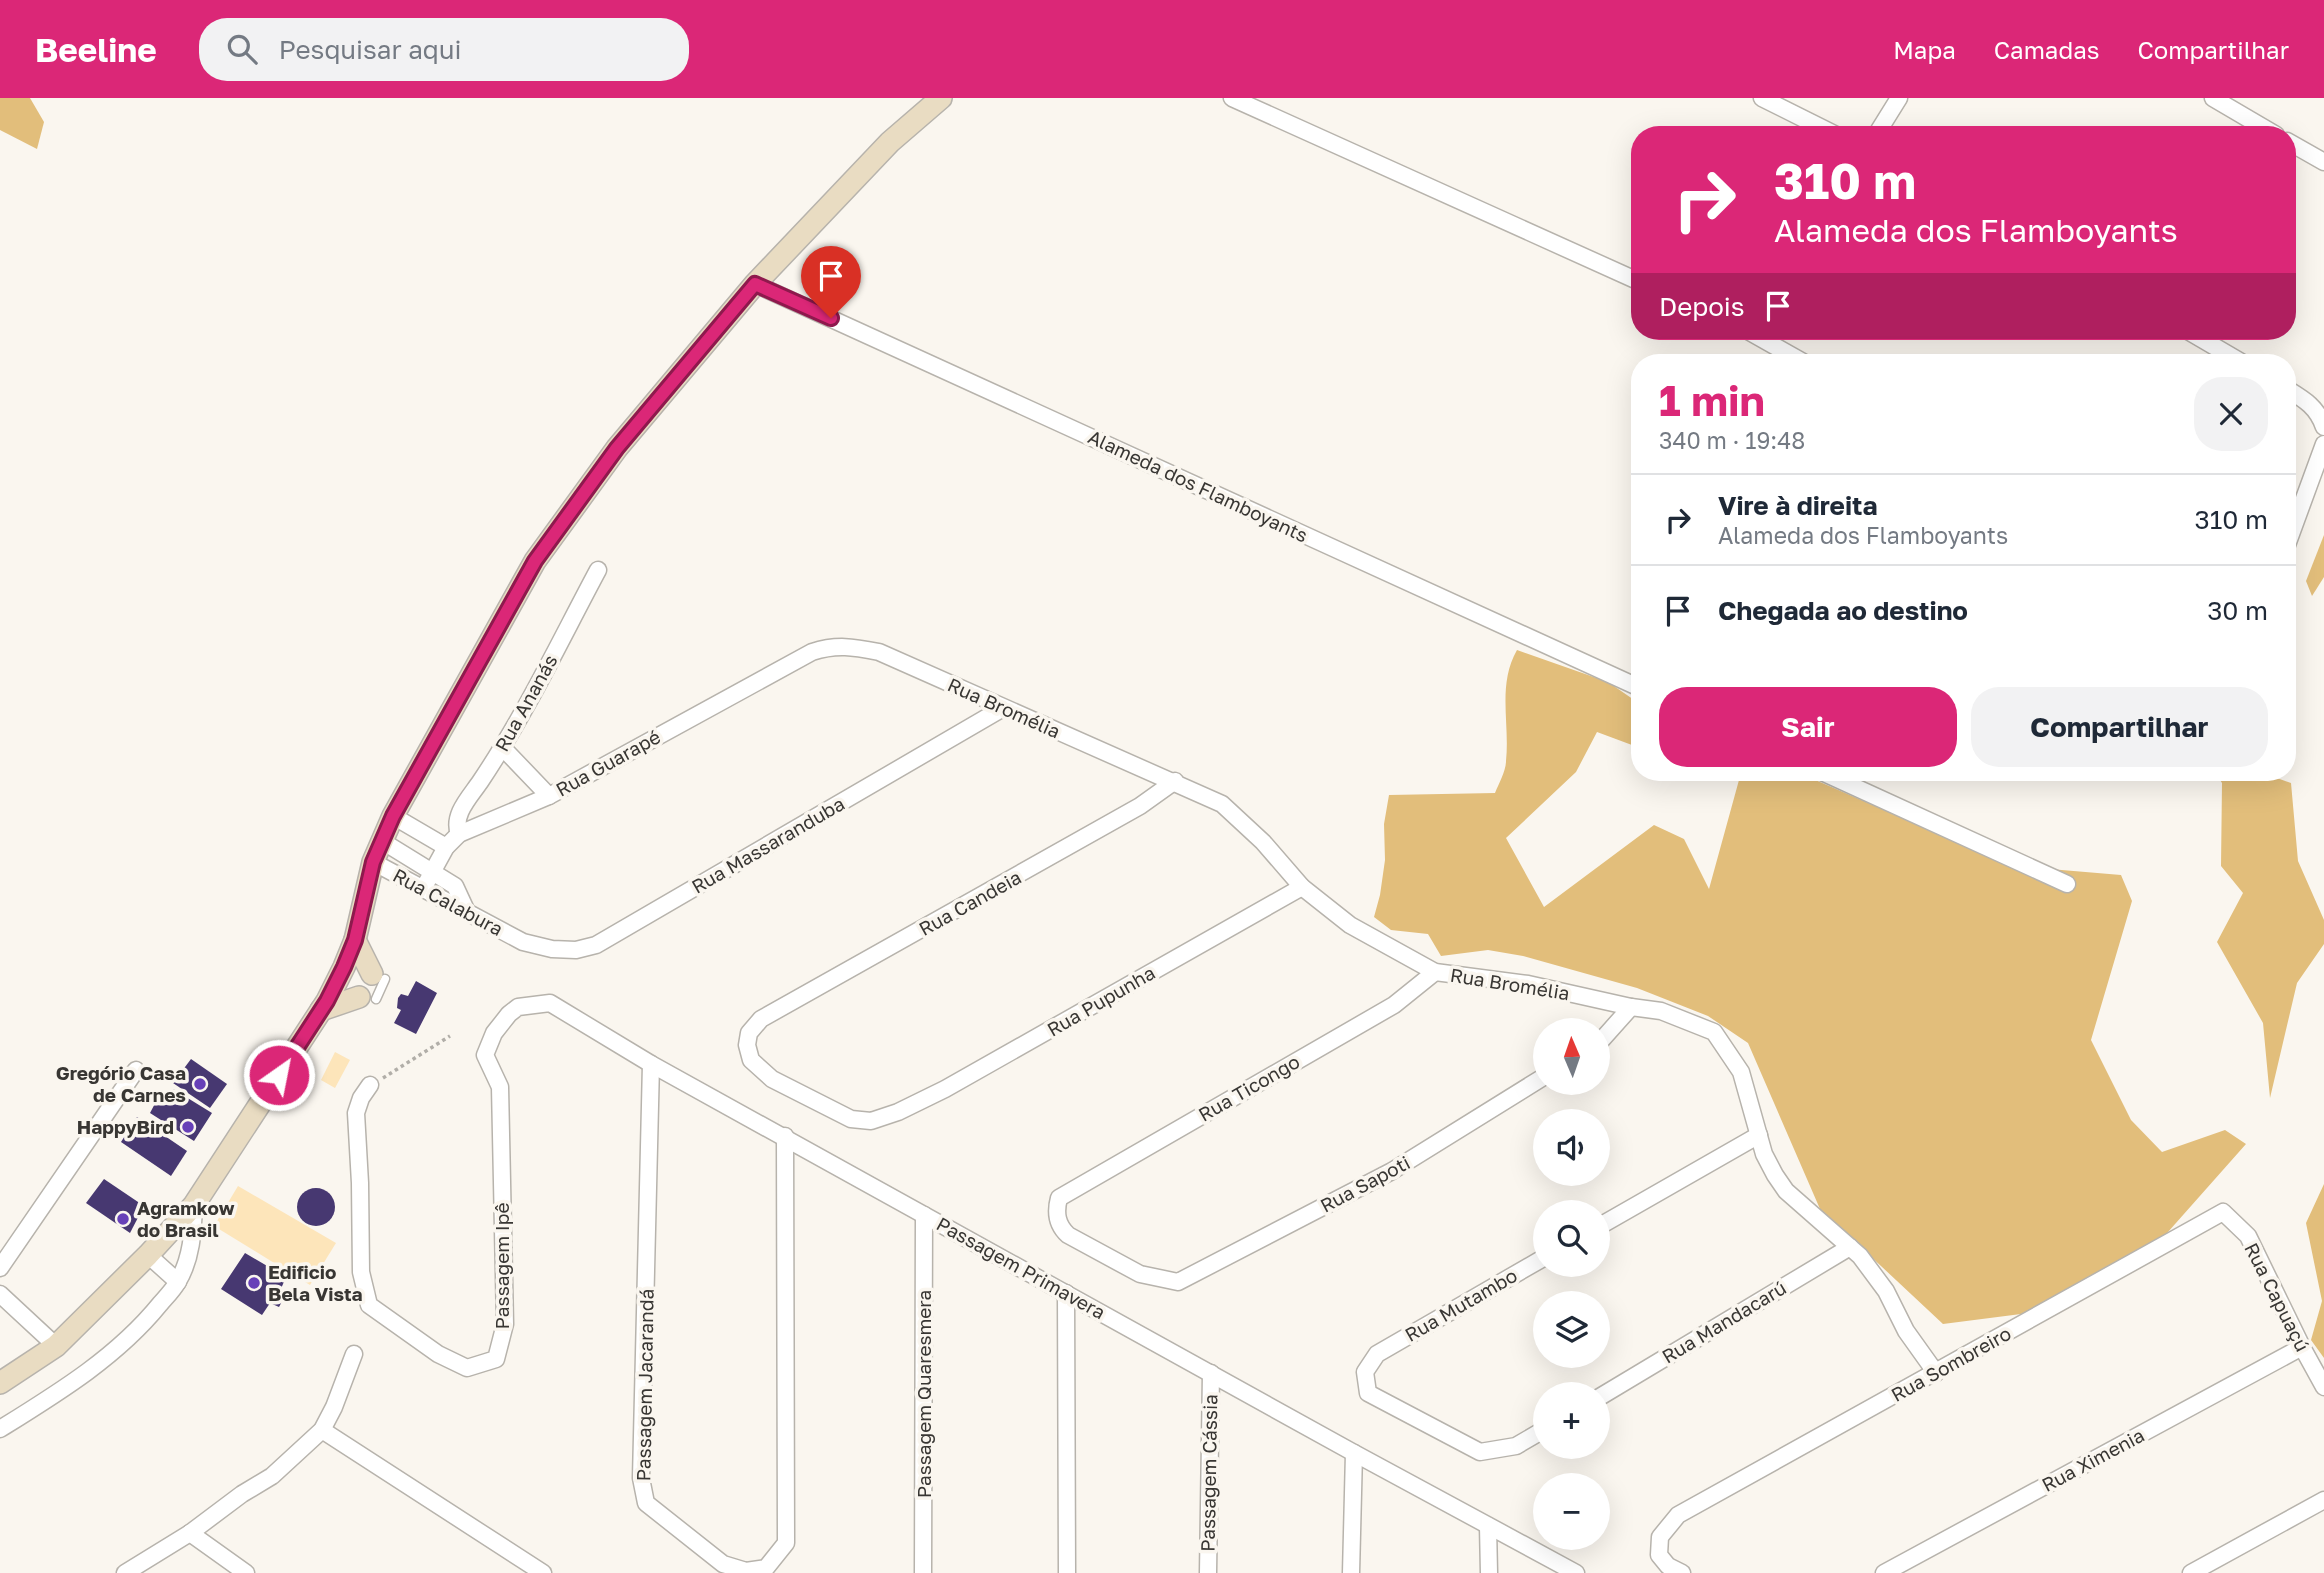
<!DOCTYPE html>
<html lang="pt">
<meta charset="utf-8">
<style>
body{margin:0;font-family:"Golos Text",sans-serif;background:#f2f2f3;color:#1f2937;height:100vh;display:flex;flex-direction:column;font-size:26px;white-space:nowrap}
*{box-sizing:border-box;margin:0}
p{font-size:23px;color:#747a83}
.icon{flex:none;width:38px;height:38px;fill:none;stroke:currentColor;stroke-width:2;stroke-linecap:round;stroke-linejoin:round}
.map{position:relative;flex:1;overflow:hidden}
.sheet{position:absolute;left:1631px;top:256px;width:665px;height:427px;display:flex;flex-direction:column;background:#fff;border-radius:28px;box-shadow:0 7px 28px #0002}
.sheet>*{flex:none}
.hud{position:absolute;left:1631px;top:28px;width:665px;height:214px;border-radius:28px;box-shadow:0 7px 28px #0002;background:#db2777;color:#fff;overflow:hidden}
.needle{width:46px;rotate:358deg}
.controls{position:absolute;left:1533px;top:920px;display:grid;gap:14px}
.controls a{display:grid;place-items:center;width:77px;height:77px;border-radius:50%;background:#fff;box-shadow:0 7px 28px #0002;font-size:35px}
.pin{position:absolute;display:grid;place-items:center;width:60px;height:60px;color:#fff;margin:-72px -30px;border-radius:50% 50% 50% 0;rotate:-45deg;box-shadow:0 0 7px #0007}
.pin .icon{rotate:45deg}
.me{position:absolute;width:77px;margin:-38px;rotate:33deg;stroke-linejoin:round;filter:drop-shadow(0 0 5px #0008)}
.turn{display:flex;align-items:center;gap:24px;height:147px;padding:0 28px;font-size:32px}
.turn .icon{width:91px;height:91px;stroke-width:2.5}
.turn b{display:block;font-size:49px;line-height:60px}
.then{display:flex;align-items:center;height:66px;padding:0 28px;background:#0003;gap:14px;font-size:26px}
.round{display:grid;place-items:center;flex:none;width:74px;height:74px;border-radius:28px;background:#f2f2f3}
.overview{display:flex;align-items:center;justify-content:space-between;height:119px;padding:0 28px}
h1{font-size:42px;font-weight:700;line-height:52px;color:#db2777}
.primary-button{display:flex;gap:14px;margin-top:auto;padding:14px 28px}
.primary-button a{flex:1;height:80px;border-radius:28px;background:#db2777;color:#fff;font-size:28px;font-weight:700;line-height:80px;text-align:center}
.primary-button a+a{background:#f2f2f3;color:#1f2937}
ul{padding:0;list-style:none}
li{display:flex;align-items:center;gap:21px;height:91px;padding:0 28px;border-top:2px solid #e0e1e3}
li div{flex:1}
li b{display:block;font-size:26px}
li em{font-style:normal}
header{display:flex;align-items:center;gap:42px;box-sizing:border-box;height:98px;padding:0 35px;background:#db2777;color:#fff}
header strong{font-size:33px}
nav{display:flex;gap:38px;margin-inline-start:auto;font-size:24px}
.search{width:490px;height:63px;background:#f2f2f3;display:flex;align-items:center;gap:18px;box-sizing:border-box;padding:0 24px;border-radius:28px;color:#747a83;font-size:26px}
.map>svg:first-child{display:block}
.green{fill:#fde5ba}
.forest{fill:#e2be7b}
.building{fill:#473871}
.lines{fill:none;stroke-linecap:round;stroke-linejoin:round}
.lane-casing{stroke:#b7b3ac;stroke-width:11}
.street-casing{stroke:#b7b3ac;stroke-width:19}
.secondary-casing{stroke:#b7b3ac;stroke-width:24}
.path{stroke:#b1aea8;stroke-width:3.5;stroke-dasharray:3.5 3.5;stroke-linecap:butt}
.lane{stroke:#fff;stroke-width:8}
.street{stroke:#fff;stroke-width:16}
.secondary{stroke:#e9dcc2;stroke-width:21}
.route-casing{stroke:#8e194d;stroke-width:18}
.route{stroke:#db2777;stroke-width:12}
.poi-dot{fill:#6740b8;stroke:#faf6ef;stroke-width:2.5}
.labels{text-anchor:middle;stroke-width:7;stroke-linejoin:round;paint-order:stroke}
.street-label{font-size:19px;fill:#383633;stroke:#faf6ef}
.poi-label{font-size:19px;font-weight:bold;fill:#383633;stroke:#faf6ef;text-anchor:end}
</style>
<header>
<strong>Beeline</strong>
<div class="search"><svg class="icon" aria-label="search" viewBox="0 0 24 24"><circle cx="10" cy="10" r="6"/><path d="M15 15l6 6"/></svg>Pesquisar aqui</div>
<nav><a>Mapa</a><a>Camadas</a><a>Compartilhar</a></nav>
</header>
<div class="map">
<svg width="2324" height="1475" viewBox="0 0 2324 1475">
<rect width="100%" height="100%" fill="#faf6ef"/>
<g class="green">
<polygon points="335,954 350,962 335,990 321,982"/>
<polygon points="238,1088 336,1145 310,1187 214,1128"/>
</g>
<g class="forest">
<polygon points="0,0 30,0 44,24 37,51 0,32"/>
<polygon points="2324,437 2324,479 2312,498 2306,483"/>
<path d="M1517,552L1608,584L1640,606V650L1597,634L1576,674L1506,740L1544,809L1654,727L1684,741L1709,791L1739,682L1749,674H1797L2013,768L2121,777L2132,803L2091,942L2131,1022L2162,1054L2225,1032L2246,1046L2160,1143L2021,1216L1943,1226L1820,1111L1748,945L1708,918L1637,890L1523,858L1488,852L1441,858L1428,836L1391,832L1374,819L1380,797L1385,762L1384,726L1389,697L1495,695C1499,685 1506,673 1506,663C1510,625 1497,587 1517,552Z"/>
<polygon points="2215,674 2260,674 2291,685 2298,763 2324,822 2324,846 2297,885 2270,1000 2263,925 2217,844 2243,795 2221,768 2222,685"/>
<polygon points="2324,1086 2324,1260 2311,1242 2322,1203 2306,1125"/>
</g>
<g class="building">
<polygon points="416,883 437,895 416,936 394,925 401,912 397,910 398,900 401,896 408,898"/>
<polygon points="191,961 227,986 210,1010 173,985"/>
<polygon points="173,991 212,1015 194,1043 150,1015 160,996 166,1000"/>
<polygon points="137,1019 187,1053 171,1078 121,1044"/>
<polygon points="104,1081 144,1108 130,1135 86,1105"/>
<circle cx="316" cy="1109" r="19"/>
<polygon points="245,1155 286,1179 280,1193 286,1196 279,1209 270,1205 262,1217 221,1191"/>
</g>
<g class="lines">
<g class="lane-casing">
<polyline id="lane" points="376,901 385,881"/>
</g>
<g class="street-casing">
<g id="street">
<polyline points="1232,0 1640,184"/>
<polyline points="1762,0 1836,37"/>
<polyline points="2213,0 2276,37"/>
<polyline points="1876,37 1899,0"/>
<polyline points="2287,43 2324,64"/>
<polyline points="755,186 1640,590"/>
<polyline points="1748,233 1803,264"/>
<polyline points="2188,233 2241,264"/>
<path d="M2287,291C2305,302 2317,309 2324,329"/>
<polyline points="2287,447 2324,346"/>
<polyline points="503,650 549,698"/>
<polyline points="1822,674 2067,786"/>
<polyline points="1175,683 1140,708 761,921 749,935 747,947 751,962 772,981 851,1021 871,1023 898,1014 945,991 1302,789"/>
<polyline points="393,718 446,749"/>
<path d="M459,736C452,717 469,700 480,684C525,617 560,543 598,472"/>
<polyline points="382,743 455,788 467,814"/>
<polyline points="373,764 523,844 552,851 576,852 596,847 1003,610"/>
<path d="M423,791L446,749L459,736L549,698L812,554C837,546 853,549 879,554L1222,706L1263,744L1302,789L1350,827L1435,874L1528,886L1631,909L1661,913L1714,934L1741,974L1764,1056L1775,1077L1786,1093L1860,1158L1886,1193L1906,1233L1936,1275"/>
<path d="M1435,874L1394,907L1059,1100C1055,1115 1057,1127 1068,1137L1140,1176L1178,1184L1392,1073L1545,978"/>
<polyline points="1598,946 1631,909"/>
<polyline points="651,966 641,1380 646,1405 723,1466 746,1473 766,1470 786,1445 785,1038"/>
<polyline points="370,987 361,1000 356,1015 360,1085 361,1174 369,1207 438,1256 467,1270 496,1261 505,1226 500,989 485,957 494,935 509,916 518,909 550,905 651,966 1354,1355 1576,1475"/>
<polyline points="1598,1129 1759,1037"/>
<polyline points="148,1157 178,1184"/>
<polyline points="1545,1159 1377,1256 1365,1274 1368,1295 1480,1354 1516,1348 1545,1331"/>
<polyline points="0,1170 136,972"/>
<polyline points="1066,1195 1067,1475"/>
<polyline points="0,1196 56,1248"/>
<polyline points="1598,1300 1850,1149"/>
<path d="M0,1331C58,1295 117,1259 160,1206C166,1199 173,1192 177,1185C192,1161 193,1133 194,1107"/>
<polyline points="322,1332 543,1475"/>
<polyline points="1488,1428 1489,1475"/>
<polyline points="190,1435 246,1475"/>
<polyline points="125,1475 190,1435 242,1396 272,1378 322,1332 334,1309 354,1256"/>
<polyline points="923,1475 924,1117"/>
<polyline points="1208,1475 1211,1275"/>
<polyline points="1351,1475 1354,1355"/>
<polyline points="1682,1475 1668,1468 1659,1457 1660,1439 1678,1417 2223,1114 2248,1138 2302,1249 2324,1289"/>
<polyline points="1884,1475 2302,1249"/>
<polyline points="2191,1475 2324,1402"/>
</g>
</g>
<g class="secondary-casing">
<g id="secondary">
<polyline points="355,842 372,876"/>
<polyline points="321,912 359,899"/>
<polyline points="0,1285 56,1248 148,1157 194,1107 327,903 344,869 355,842 373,764 393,718 535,463 617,350 755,186 890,44 941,0"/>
</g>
</g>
<polyline class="path" points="383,980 450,938"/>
<use href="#lane" class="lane"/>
<use href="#street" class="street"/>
<use href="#secondary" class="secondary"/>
</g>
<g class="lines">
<g class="route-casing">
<polyline id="route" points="279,977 327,903 344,869 355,842 373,764 393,718 535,463 617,350 755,186 831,220"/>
</g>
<use href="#route" class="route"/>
</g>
<g class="poi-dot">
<circle cx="200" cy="986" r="7"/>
<circle cx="188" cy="1029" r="7"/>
<circle cx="123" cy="1121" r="7"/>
<circle cx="254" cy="1185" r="7"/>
</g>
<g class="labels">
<g class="street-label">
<text transform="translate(1198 388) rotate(25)" y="7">Alameda dos Flamboyants</text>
<text transform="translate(526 605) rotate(-61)" y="7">Rua Ananás</text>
<text transform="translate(1004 610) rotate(24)" y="7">Rua Bromélia</text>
<text transform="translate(608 665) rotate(-29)" y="7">Rua Guarapé</text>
<text transform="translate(768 747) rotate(-30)" y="7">Rua Massaranduba</text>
<text transform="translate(448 804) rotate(28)" y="7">Rua Calabura</text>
<text transform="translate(970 805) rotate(-29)" y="7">Rua Candeia</text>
<text transform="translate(1510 886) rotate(9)" y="7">Rua Bromélia</text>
<text transform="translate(1101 903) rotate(-30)" y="7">Rua Pupunha</text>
<text transform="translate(1249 990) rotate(-30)" y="7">Rua Ticongo</text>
<text transform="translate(1365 1086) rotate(-28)" y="7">Rua Sapoti</text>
<text transform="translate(502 1168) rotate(-90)" y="7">Passagem Ipê</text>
<text transform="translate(1021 1170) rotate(29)" y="7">Passagem Primavera</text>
<text transform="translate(2277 1199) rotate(63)" y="7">Rua Capuaçú</text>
<text transform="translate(1461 1207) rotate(-30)" y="7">Rua Mutambo</text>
<text transform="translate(1724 1224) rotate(-31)" y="7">Rua Mandacarú</text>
<text transform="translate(1951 1266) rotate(-29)" y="7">Rua Sombreiro</text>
<text transform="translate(645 1287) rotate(-89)" y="7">Passagem Jacarandá</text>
<text transform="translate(924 1296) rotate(-90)" y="7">Passagem Quaresmera</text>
<text transform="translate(2093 1362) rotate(-28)" y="7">Rua Ximenia</text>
<text transform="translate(1209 1375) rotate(-89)" y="7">Passagem Cássia</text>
</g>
<g class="poi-label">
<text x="186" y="982">Gregório Casa<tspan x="186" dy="22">de Carnes</tspan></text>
<text x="174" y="1036">HappyBird</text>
<text x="137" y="1117" text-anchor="start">Agramkow<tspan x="137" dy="22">do Brasil</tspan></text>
<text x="268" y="1181" text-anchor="start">Edificio<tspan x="268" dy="22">Bela Vista</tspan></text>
</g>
</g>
</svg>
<div class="controls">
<a><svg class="needle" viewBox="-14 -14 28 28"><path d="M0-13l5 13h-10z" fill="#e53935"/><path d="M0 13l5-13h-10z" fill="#747a83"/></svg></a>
<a><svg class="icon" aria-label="sound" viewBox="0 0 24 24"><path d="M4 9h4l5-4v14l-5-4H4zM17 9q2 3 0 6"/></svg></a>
<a><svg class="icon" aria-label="search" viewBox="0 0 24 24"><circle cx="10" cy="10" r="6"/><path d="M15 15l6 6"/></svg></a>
<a><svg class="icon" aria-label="layers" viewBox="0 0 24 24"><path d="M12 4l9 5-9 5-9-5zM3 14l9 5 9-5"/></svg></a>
<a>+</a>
<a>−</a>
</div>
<div class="pin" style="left:831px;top:220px;background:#d93025"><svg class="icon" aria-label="arrive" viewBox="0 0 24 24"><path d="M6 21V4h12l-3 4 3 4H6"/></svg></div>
<svg class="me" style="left:279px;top:977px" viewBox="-20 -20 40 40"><circle r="17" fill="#db2777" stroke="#fff" stroke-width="3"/><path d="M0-11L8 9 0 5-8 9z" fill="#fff"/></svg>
<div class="hud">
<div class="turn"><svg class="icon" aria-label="right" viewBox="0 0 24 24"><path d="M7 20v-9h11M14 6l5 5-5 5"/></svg><div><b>310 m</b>Alameda dos Flamboyants</div></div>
<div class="then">Depois<svg class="icon" aria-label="arrive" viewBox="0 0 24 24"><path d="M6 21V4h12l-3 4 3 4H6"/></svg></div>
</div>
<section class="sheet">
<div class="overview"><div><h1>1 min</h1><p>340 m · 19:48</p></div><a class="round"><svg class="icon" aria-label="close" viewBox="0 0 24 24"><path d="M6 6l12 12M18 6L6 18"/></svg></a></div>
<ul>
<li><svg class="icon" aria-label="right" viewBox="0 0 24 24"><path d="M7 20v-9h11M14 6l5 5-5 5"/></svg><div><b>Vire à direita</b><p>Alameda dos Flamboyants</p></div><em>310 m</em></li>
<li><svg class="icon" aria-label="arrive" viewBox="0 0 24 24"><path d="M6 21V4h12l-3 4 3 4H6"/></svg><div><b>Chegada ao destino</b></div><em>30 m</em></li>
</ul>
<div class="primary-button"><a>Sair</a><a>Compartilhar</a></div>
</section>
</div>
